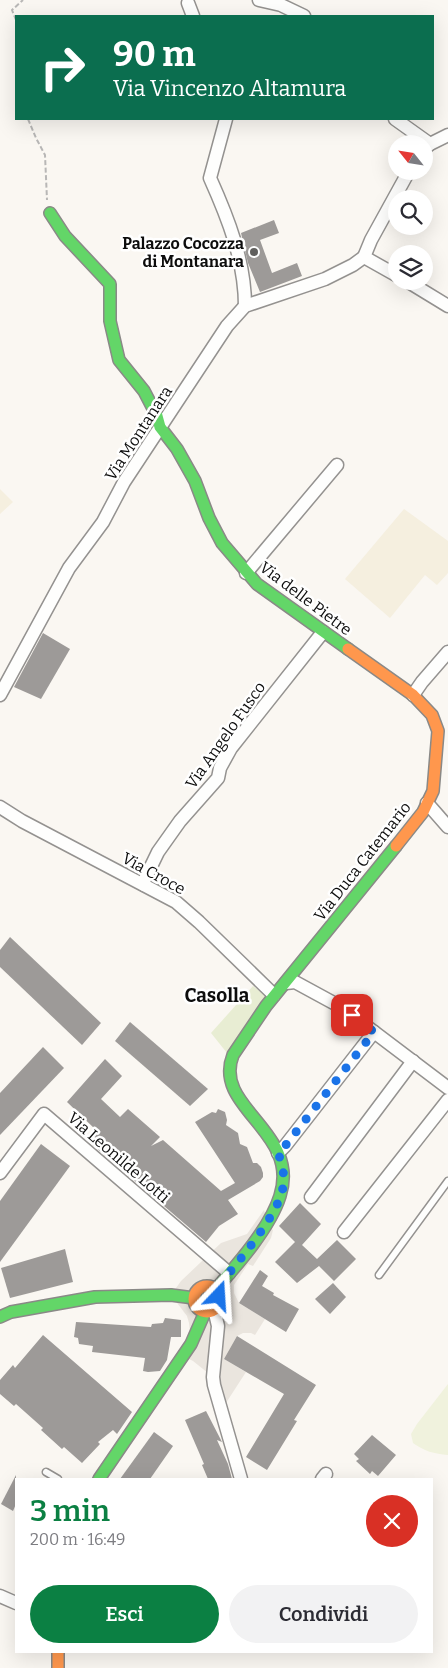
<!DOCTYPE html>
<html lang="it">
<meta charset="utf-8">
<style>
body{margin:0;font-family:Bitter,serif;background:#f2f2f3;color:#2b2b33;height:100vh;display:flex;flex-direction:column;font-size:19px;white-space:nowrap}
*{box-sizing:border-box;margin:0}
p{font-size:16px;color:#7c7c81}
.icon{flex:none;width:28px;height:28px;fill:none;stroke:currentColor;stroke-width:2;stroke-linecap:round;stroke-linejoin:round}
.map{position:relative;flex:1;overflow:hidden}
.details{position:absolute;left:15px;top:1478px;width:418px;height:175px;display:flex;flex-direction:column;background:#fff;border-radius:0px;box-shadow:0 5px 20px #0002}
.details>*{flex:none}
.guide{position:absolute;left:15px;top:15px;width:419px;height:105px;border-radius:0px;box-shadow:0 5px 20px #0002;background:#0b6e4f;color:#fff;overflow:hidden}
.needle{width:32px;rotate:300deg}
.tools{position:absolute;left:388px;top:135px;display:grid;gap:10px}
.tools a{display:grid;place-items:center;width:45px;height:45px;border-radius:50%;background:#fff;box-shadow:0 5px 20px #0002;font-size:25px}
.pin{position:absolute;display:grid;place-items:center;width:42px;height:42px;color:#fff;margin:-21px;border-radius:10px;box-shadow:0 2px 8px #0006}
.me{position:absolute;width:55px;margin:-28px;rotate:20deg;stroke-linejoin:round;filter:drop-shadow(0 0 4px #0008)}
.turn{display:flex;align-items:center;gap:18px;height:105px;padding:0 15px;font-size:22px}
.turn .icon{width:65px;height:65px;stroke-width:2.5}
.turn b{display:block;font-size:35px;line-height:42px}
.round{display:grid;place-items:center;flex:none;width:52px;height:52px;border-radius:26px;background:#f2f2f3}
.head{display:flex;align-items:center;justify-content:space-between;height:85px;padding:0 15px}
h1{font-size:30px;font-weight:600;line-height:38px;color:#0b8043}
.primary-button{display:flex;gap:10px;margin-top:auto;padding:10px 15px}
.primary-button a{flex:1;height:58px;border-radius:30px;background:#0b8043;color:#fff;font-size:20px;font-weight:600;line-height:58px;text-align:center}
.primary-button a+a{background:#f2f2f3;color:#2b2b33}
.map>svg:first-child{display:block}
.farmland{fill:#f5efdf}
.green{fill:#e8edd3}
.pitch{fill:#f0f2dd}
.plaza{fill:#eae5de}
.building{fill:#9d9a98}
.lines{fill:none;stroke-linecap:round;stroke-linejoin:round}
.lane-casing{stroke:#949290;stroke-width:9}
.street-casing{stroke:#949290;stroke-width:15}
.fast-casing{stroke:#8a8987;stroke-width:14}
.slow-casing{stroke:#8a8987;stroke-width:14}
.path{stroke:#b8b7b6;stroke-width:2;stroke-dasharray:5 2.5;stroke-linecap:butt}
.lane{stroke:#fefefd;stroke-width:6}
.street{stroke:#fefefd;stroke-width:12}
.fast{stroke:#63d668;stroke-width:11}
.slow{stroke:#ff974d;stroke-width:11}
.route{stroke:#1a73e8;stroke-width:9;stroke-dasharray:0 16.2}
.poi-dot{fill:#605f5d;stroke:#fff;stroke-width:2}
.labels{text-anchor:middle;stroke-width:5;stroke-linejoin:round;paint-order:stroke}
.poi-label{font-size:16px;font-weight:bold;fill:#0d0d0d;stroke:#fff;text-anchor:end}
.street-label{font-size:16px;fill:#0d0d0d;stroke:#fff}
.quarter-label{font-size:19px;font-weight:bold;fill:#0d0d0d;stroke:#fff}
</style>
<div class="map">
<svg width="448" height="1668" viewBox="0 0 448 1668">
<rect width="100%" height="100%" fill="#faf7f2"/>
<g class="farmland">
<polygon points="0,489 13,502 0,514"/>
<polygon points="404,509 448,541 448,573 437,585 425,575 390,618 345,579"/>
</g>
<polygon class="green" points="253,986 266,996 227,1053 211,1033"/>
<path class="pitch" d="M448,1384V1455C434,1454 424,1451 413,1443L411,1434L417,1424Z"/>
<polygon class="plaza" points="264,1210 270,1228 273,1230 271,1238 253,1266 248,1264 234,1285 234,1293 239,1303 265,1319 255,1335 251,1333 243,1333 237,1336 224,1359 246,1372 224,1406 213,1377 193,1361 183,1356 190,1331 189,1323 187,1316 171,1295 181,1281 221,1243 247,1234"/>
<g class="building">
<polygon points="274,220 279,233 260,240 272,273 297,263 302,276 260,292 248,263 241,233"/>
<polygon points="43,633 70,649 41,699 14,687"/>
<polygon points="10,937 101,1023 82,1045 0,967 0,950"/>
<polygon points="130,1022 208,1089 190,1106 115,1041"/>
<polygon points="43,1047 64,1068 0,1135 0,1093"/>
<polygon points="105,1059 122,1076 101,1099 120,1117 128,1109 160,1137 151,1146 163,1140 221,1191 235,1183 195,1122 212,1112 216,1113 218,1109 225,1112 227,1120 226,1125 238,1133 240,1144 247,1147 253,1163 257,1163 261,1167 263,1173 263,1177 260,1181 228,1200 238,1214 219,1226 206,1242 87,1140 96,1130 67,1102"/>
<polygon points="41,1144 70,1166 0,1262 0,1201"/>
<polygon points="300,1203 321,1224 302,1245 317,1259 337,1240 356,1259 334,1281 319,1266 297,1283 275,1262 295,1242 279,1226"/>
<polygon points="65,1249 73,1282 10,1298 1,1268"/>
<polygon points="260,1270 268,1276 262,1286 274,1293 273,1295 299,1309 286,1332 239,1303"/>
<polygon points="333,1283 346,1297 330,1314 315,1299"/>
<polygon points="165,1318 181,1320 181,1337 171,1337 167,1360 160,1371 148,1372 143,1371 145,1358 92,1352 93,1346 79,1344 78,1338 74,1337 76,1322 151,1327 152,1324 163,1323"/>
<polygon points="43,1335 132,1412 117,1434 113,1430 98,1442 100,1444 82,1463 64,1447 62,1449 41,1430 43,1428 16,1404 14,1406 0,1394 0,1380 13,1365 15,1368"/>
<polygon points="237,1336 316,1385 294,1420 297,1421 267,1470 246,1457 284,1394 224,1359"/>
<polygon points="206,1411 222,1442 217,1440 228,1464 232,1479 208,1479 202,1465 204,1464 185,1420"/>
<polygon points="154,1432 173,1446 150,1479 120,1479"/>
<polygon points="372,1435 396,1455 378,1476 372,1471 370,1474 356,1461 359,1459 354,1454"/>
<polygon points="16,1475 16,1504 13,1511 1,1504"/>
</g>
<g class="lines">
<g class="lane-casing">
<g id="lane">
<polyline points="379,1275 448,1181"/>
<polyline points="46,1472 58,1479"/>
</g>
</g>
<g class="street-casing">
<g id="street">
<polyline points="259,0 281,5 304,16"/>
<polyline points="188,3 193,16"/>
<path d="M226,119L210,178C228,218 245,261 245,306"/>
<polyline points="395,119 430,144"/>
<polyline points="424,149 430,144 448,135"/>
<polyline points="364,257 371,240 409,171"/>
<polyline points="364,257 396,275"/>
<polyline points="407,281 448,306"/>
<polyline points="246,573 337,465"/>
<polyline points="0,695 69,568 103,522 124,482 227,326 245,306 325,279 353,265 364,257"/>
<polyline points="413,695 422,682 448,652"/>
<polyline points="427,803 448,827"/>
<polyline points="0,807 22,821 176,902 199,922 274,995"/>
<polyline points="144,885 144,881 158,852 180,821 218,778 220,768 231,748 323,632"/>
<polyline points="286,983 295,982 341,1007 448,1088"/>
<polyline points="278,1153 285,1146 374,1032"/>
<polyline points="0,1173 44,1114 229,1273"/>
<polyline points="311,1197 413,1061"/>
<polyline points="344,1232 448,1100"/>
<polyline points="214,1309 218,1326 213,1377 214,1385 241,1479"/>
<polyline points="322,1479 326,1474"/>
<polyline points="0,1596 16,1603"/>
</g>
</g>
<g class="fast-casing">
<g id="fast">
<polyline points="50,213 65,236 110,284 110,321 119,360 144,391 157,416 160,427 177,449 195,481 209,518 222,543 257,584 348,649"/>
<path d="M215,1290C237,1265 270,1228 280,1196C301,1131 212,1108 233,1055L266,1006L396,846"/>
<polyline points="0,1317 11,1312 95,1297 171,1295 194,1298"/>
<polyline points="99,1479 191,1344 205,1312"/>
</g>
</g>
<g class="slow-casing">
<g id="slow">
<polyline points="348,649 413,695 432,715 438,731 433,791 423,812 396,846"/>
<circle cx="207" cy="1299" r="13"/>
<polyline points="58,1651 58,1668"/>
</g>
</g>
<g class="path">
<polyline points="16,20 12,10 23,0"/>
<polyline points="28,119 36,138 45,155 47,200"/>
</g>
<use href="#lane" class="lane"/>
<use href="#street" class="street"/>
<use href="#fast" class="fast"/>
<use href="#slow" class="slow"/>
</g>
<g class="lines">
<path class="route" d="M219,1296L215,1290C234,1267 279,1215 283,1187C285,1175 282,1163 278,1153L285,1146L374,1032L352,1015"/>
</g>
<circle class="poi-dot" cx="254" cy="252" r="5"/>
<g class="labels">
<g class="poi-label">
<text x="244" y="249">Palazzo Cocozza<tspan x="244" dy="18">di Montanara</tspan></text>
</g>
<g class="street-label">
<text transform="translate(138 433) rotate(-57)" y="6">Via Montanara</text>
<text transform="translate(306 598) rotate(37)" y="6">Via delle Pietre</text>
<text transform="translate(225 735) rotate(-55)" y="6">Via Angelo Fusco</text>
<text transform="translate(362 861) rotate(-52)" y="6">Via Duca Catemario</text>
<text transform="translate(154 873) rotate(29)" y="6">Via Croce</text>
<text transform="translate(119 1157) rotate(41)" y="6">Via Leonilde Lotti</text>
</g>
<g class="quarter-label">
<text x="217" y="1002">Casolla</text>
</g>
</g>
</svg>
<div class="tools">
<a><svg class="needle" viewBox="-14 -14 28 28"><path d="M0-13l5 13h-10z" fill="#e53935"/><path d="M0 13l5-13h-10z" fill="#7c7c81"/></svg></a>
<a><svg class="icon" aria-label="search" viewBox="0 0 24 24"><circle cx="10" cy="10" r="6"/><path d="M15 15l6 6"/></svg></a>
<a><svg class="icon" aria-label="layers" viewBox="0 0 24 24"><path d="M12 4l9 5-9 5-9-5zM3 14l9 5 9-5"/></svg></a>
</div>
<div class="pin" style="left:352px;top:1015px;background:#d93025"><svg class="icon" aria-label="arrive" viewBox="0 0 24 24"><path d="M6 21V4h12l-3 4 3 4H6"/></svg></div>
<svg class="me" style="left:219px;top:1296px" viewBox="-20 -20 40 40"><path d="M0-17L14 15 0 8-14 15z" fill="#1a73e8" stroke="#fff" stroke-width="4"/></svg>
<div class="guide">
<div class="turn"><svg class="icon" aria-label="right" viewBox="0 0 24 24"><path d="M7 20v-9h11M14 6l5 5-5 5"/></svg><div><b>90 m</b>Via Vincenzo Altamura</div></div>
</div>
<section class="details">
<div class="head"><div><h1>3 min</h1><p>200 m · 16:49</p></div><a class="round" style="background:#d93025;color:#fff"><svg class="icon" aria-label="close" viewBox="0 0 24 24"><path d="M6 6l12 12M18 6L6 18"/></svg></a></div>
<div class="primary-button"><a>Esci</a><a>Condividi</a></div>
</section>
</div>
